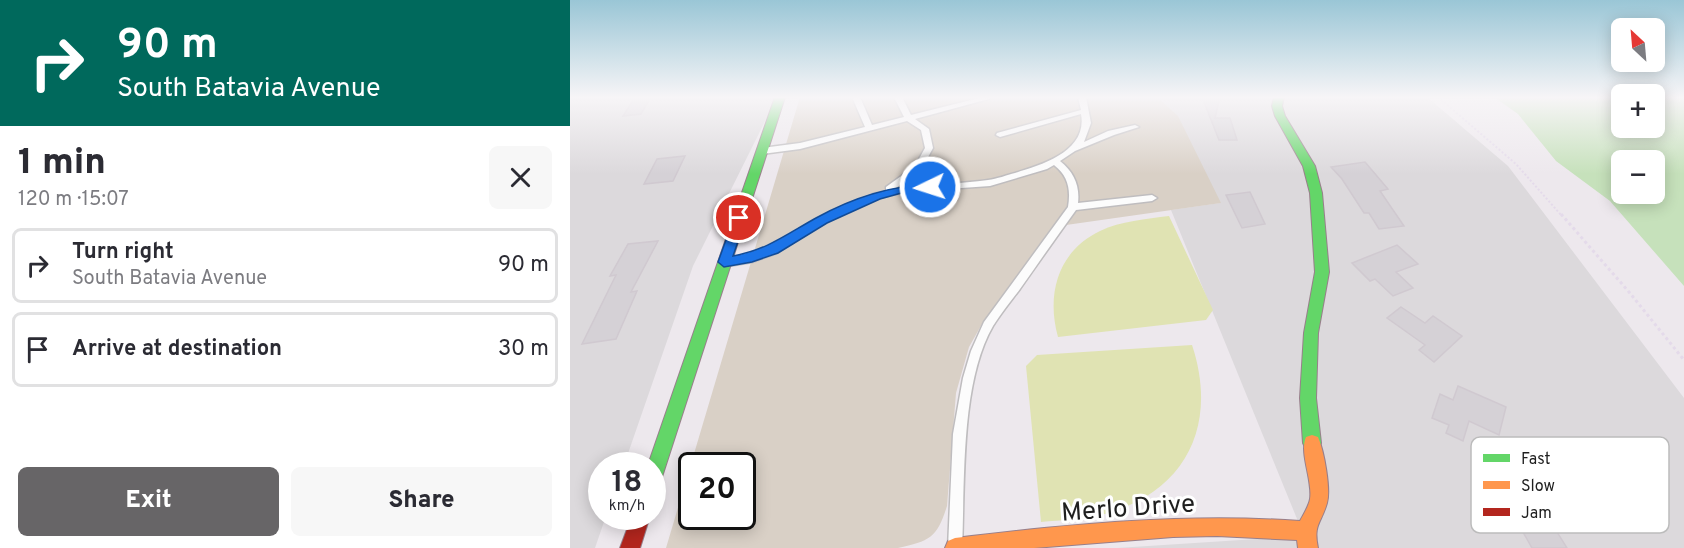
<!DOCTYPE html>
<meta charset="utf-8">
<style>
body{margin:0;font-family:Overpass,sans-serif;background:#f7f7f7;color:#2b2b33;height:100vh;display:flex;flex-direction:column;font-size:22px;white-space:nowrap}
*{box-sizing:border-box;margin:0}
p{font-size:20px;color:#7c7c81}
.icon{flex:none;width:33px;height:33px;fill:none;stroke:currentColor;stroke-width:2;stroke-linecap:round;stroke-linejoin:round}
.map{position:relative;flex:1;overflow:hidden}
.side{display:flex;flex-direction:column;background:#fff;width:570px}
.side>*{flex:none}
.top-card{background:#00695c;color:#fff;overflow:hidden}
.needle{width:39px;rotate:334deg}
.tools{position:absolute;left:1041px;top:18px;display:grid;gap:12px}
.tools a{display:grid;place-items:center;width:54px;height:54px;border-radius:9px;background:#fff;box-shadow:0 3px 15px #0003;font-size:30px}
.speed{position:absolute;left:18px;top:452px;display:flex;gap:12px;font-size:30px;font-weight:700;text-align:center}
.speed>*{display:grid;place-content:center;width:78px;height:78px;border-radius:50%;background:#fff;box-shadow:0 3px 15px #0003;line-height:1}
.speed small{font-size:15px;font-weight:400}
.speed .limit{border:3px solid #111;border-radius:9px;background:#fff;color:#111}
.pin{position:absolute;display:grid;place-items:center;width:51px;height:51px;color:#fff;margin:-26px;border:3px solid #fff;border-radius:50%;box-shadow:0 2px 6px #0007}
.me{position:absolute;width:66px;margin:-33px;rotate:266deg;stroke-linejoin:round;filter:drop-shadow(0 0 4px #0008)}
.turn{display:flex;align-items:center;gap:21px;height:126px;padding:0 18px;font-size:27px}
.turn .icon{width:78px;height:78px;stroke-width:2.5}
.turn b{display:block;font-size:42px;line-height:51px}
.round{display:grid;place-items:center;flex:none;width:63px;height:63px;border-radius:9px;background:#f7f7f7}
.overview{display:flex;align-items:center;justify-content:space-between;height:102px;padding:0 18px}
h1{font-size:36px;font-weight:800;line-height:45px}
.primary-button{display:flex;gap:12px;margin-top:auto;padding:12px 18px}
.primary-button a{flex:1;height:69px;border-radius:9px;background:#676567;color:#fff;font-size:24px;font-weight:800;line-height:69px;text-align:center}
.primary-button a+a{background:#f7f7f7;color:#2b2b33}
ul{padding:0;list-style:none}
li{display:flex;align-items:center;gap:18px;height:75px;margin:0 12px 9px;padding:0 6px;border:3px solid #e1e1e2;border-radius:9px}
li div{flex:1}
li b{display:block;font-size:22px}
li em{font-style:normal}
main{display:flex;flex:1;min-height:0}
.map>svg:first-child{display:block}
.residential{fill:#dcd9dc}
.cemetery{fill:#d9d0c6;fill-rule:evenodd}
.pitch{fill:#e0e3b3}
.water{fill:#c6e1bb;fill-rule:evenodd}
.building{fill:#d5d1d6;stroke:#d0c9d0;stroke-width:1.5}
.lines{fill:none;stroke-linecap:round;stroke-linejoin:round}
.lane-casing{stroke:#bfbdbf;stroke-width:3}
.fast-casing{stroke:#987f8b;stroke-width:2}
.slow-casing{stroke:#987f8b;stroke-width:2}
.jam-casing{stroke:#987f8b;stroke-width:2}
.path-far1{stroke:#e4daea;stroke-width:2;stroke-dasharray:2 2;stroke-linecap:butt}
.path{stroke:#e4daea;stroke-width:3;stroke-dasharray:3 3;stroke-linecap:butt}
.lane{fill:#fcfcfc;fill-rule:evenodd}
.fast{fill:#63d668;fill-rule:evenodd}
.slow{fill:#ff974d;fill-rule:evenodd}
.jam{fill:#b3261e;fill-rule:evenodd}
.route{fill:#1a73e8;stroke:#114b97;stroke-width:1.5}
.labels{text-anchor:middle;stroke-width:6;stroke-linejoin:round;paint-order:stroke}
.near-street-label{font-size:26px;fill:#1f1f1f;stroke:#fff}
.key{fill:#fff;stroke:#bcbcbc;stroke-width:1.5}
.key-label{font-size:16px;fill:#1f1f1f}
</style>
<main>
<section class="side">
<div class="top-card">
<div class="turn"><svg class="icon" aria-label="right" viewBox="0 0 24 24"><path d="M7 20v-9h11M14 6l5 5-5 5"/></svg><div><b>90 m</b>South Batavia Avenue</div></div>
</div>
<div class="overview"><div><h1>1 min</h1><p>120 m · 15:07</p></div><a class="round"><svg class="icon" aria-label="close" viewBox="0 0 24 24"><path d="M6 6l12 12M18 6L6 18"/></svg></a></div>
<ul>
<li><svg class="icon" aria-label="right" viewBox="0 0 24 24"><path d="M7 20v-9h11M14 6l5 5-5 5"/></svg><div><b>Turn right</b><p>South Batavia Avenue</p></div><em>90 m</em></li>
<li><svg class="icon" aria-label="arrive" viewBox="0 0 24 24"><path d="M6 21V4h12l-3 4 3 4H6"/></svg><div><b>Arrive at destination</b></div><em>30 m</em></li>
</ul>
<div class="primary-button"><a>Exit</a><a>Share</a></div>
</section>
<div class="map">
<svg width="1114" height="548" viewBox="0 0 1114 548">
<rect width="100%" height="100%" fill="#ede8ed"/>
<g class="residential">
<polygon points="0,97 207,97 123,266 54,465 32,465 32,516 36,516 25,548 0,548"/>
<polygon points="585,97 857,97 938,166 1114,398 1114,548 547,548 734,536 601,210 650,203"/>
</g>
<path class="cemetery" d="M230,97H587L608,116L651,203L482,227L412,324L399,347L386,393L377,506C367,538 360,541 328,548H96ZM122,465H172V516H122Z"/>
<g class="pitch">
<path d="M599,216L643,310L636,320L488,337C476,294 488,251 530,231C551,221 576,219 599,216Z"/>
<path d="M622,345C649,426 615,494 531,515C512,520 491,520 471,522L456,366L467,355Z"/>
</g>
<path class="water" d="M924,97H1051L1052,128H1084L1085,97H1114V286L1040,201L986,161L948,114ZM1052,160H1084V194H1052Z"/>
<g class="building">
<polygon points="65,97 81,97 71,114 53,116"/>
<polygon points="632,97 650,97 645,118 660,118 667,140 649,140"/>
<polygon points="115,156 103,181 74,184 87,159"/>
<polygon points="795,162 818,189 810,191 834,226 809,229 799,213 794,213 772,179 761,167"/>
<polygon points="680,192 695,224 672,228 656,195"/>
<polygon points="88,241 61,292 67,291 46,339 12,344 46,275 40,276 58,244"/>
<polygon points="827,245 848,264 826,272 843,288 823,296 805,279 800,281 782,263"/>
<polygon points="831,307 855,323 863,316 892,336 864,362 849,350 855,345 817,318"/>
<polygon points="888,386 936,407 929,435 899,421 893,441 876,433 879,425 862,418 870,394 883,400"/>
<polygon points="939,452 962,492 997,548 962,548 910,456"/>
</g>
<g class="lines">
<g class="lane-casing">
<path id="lane" d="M282,97H290L302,125L334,117L324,97H332L341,115L413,97H426L345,119L359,129L363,148L351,170L326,188L335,186C362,184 391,184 418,180C427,179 437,175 445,173C472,165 518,151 511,114L430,137L426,135L427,133L511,110L508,97H516L521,123L514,142L538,131L565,125L569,127L544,135L505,151L490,161C504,172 510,186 508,203L582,195L587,198L582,201L506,210C487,236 469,262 450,289C441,301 431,313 423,326C390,383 395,483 392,548H378L383,434L393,378L401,351L414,322L498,207C501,189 498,176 484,165L477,169L420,186L335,192L309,198L255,222L207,253L182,262L158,266L154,265L153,262L154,259L181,255L199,247L249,218L303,194L316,191V187L345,166L355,148L351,130L337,121L230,149L192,154L188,151L192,148L230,143L295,127Z"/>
</g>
<g class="fast-casing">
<g id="fast">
<polygon points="205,97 215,97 91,480 88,486 82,488 82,465 78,465"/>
<polygon points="704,97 714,97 712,106 715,116 745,166 752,193 759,272 748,333 746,398 751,443 748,449 742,451 736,449 733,443 730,398 734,333 745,272 740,193 733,166 705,116 702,106"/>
</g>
</g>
<g class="slow-casing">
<path id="slow" d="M742,435L748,437C754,451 761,489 757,503C751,524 743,524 748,548H728L727,540L647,536L603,537L464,548H375L378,541L385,538C500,524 614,513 730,521C733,515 739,506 740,499C743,481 729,453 736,437Z"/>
</g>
<g class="jam-casing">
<polygon id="jam" points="62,516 80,516 70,548 50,548"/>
</g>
<polyline class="path-far1" points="868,97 946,164 992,216"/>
<polyline class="path" points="991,214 1059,292 1114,360"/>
<use href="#lane" class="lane"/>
<use href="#fast" class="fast"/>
<use href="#slow" class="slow"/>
<use href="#jam" class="jam"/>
</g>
<linearGradient id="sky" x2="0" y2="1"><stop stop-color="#9ac6d6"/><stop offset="0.56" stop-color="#f7f5f7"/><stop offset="1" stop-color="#f7f5f7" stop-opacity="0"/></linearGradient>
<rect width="1114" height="174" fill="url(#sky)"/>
<path class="route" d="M360,184L364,185V190L335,192L310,199L257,223L208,253L182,262L154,267L148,262L165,215H174L176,218L163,256C197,250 217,234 246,218C282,198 319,186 360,184Z"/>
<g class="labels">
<g class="near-street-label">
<text transform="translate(558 507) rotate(-4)" y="9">Merlo Drive</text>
</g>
</g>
<rect x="901" y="437" width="198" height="96" rx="9" class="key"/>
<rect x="913" y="454" width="27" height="8" fill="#63d668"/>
<rect x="913" y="481" width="27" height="8" fill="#ff974d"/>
<rect x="913" y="508" width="27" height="8" fill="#b3261e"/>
<g class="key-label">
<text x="951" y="464">Fast</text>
<text x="951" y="491">Slow</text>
<text x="951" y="518">Jam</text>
</g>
</svg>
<div class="tools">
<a><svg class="needle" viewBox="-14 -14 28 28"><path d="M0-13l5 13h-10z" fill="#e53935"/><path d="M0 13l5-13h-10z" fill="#7c7c81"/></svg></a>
<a>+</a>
<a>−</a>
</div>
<div class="speed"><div>18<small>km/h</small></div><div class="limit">20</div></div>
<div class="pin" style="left:169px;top:218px;background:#d93025"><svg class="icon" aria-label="arrive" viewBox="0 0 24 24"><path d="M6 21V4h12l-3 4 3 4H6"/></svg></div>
<svg class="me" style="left:360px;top:187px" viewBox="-20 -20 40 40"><circle r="17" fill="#1a73e8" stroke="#fff" stroke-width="3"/><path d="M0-11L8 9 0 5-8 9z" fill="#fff"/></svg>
</div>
</main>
